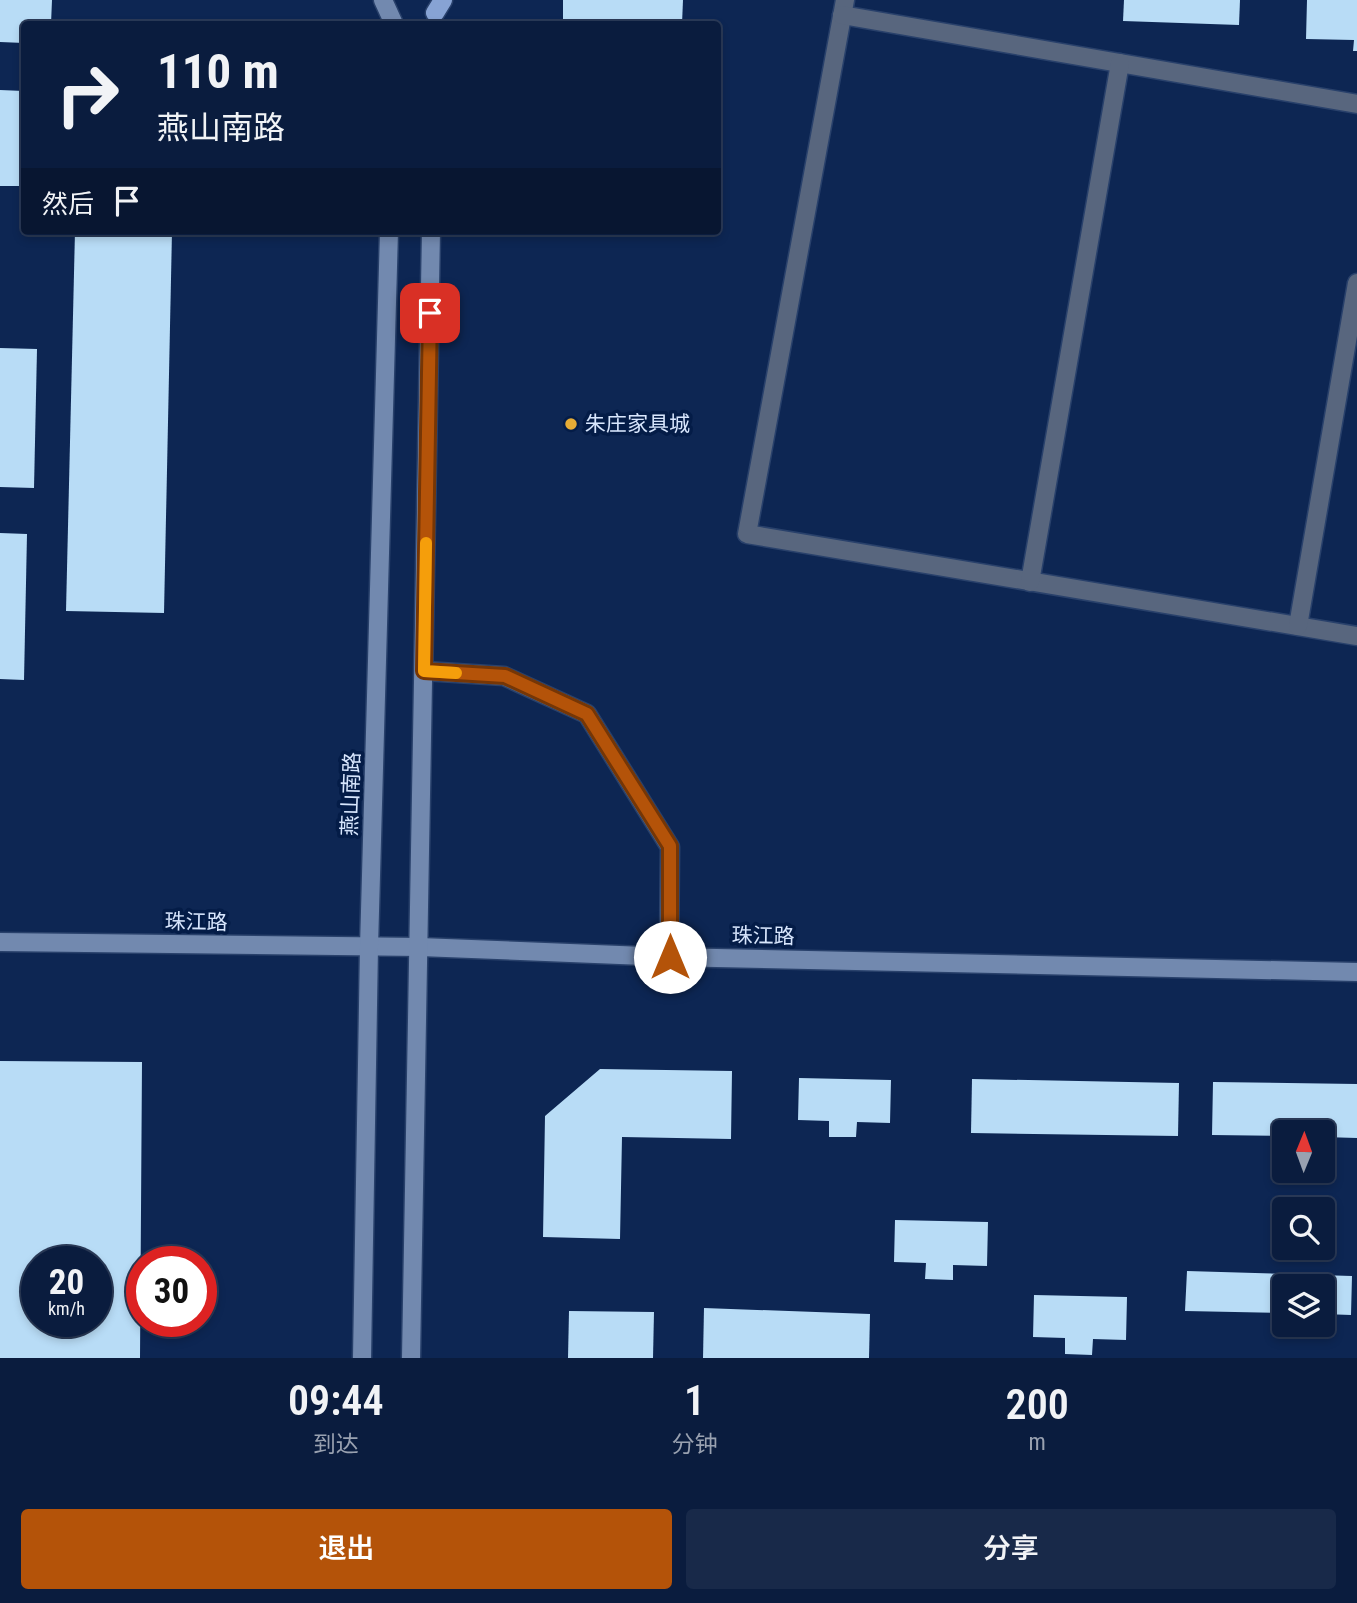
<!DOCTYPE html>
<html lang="zh">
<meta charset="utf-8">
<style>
body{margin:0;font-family:"Roboto Condensed","Noto Sans SC",sans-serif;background:#182949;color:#f1f3f6;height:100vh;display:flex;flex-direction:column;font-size:26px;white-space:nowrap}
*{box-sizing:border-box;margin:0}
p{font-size:23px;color:#99a1b0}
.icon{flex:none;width:38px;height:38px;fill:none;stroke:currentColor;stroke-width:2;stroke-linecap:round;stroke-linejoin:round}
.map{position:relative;height:1358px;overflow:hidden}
.details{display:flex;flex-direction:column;background:#0a1c3e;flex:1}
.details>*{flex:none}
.banner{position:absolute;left:21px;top:21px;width:700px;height:214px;border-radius:7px;box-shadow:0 4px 10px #0003,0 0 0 2px #2a3a58;background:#0a1c3e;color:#f1f3f6;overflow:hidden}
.needle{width:46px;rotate:1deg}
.controls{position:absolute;left:1272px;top:1120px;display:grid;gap:14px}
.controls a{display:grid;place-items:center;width:63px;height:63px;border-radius:7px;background:#0a1c3e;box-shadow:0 4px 10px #0003,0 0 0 2px #2a3a58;font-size:35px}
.speed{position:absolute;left:21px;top:1246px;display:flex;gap:14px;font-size:35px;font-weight:700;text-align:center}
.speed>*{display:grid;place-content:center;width:91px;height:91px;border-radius:50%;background:#0a1c3e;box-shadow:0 4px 10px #0003,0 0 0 2px #2a3a58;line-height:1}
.speed small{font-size:18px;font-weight:400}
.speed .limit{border:10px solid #d22;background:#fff;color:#111}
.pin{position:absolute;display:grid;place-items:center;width:60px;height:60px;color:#fff;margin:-30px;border-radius:14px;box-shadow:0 4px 10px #0006}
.me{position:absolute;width:77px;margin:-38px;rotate:0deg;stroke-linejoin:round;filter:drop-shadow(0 0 5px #0008)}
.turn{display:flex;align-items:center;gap:24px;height:147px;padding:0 21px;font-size:32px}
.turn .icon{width:91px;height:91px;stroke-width:2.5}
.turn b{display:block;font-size:49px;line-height:60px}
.then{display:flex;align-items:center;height:66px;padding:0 21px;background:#0003;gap:14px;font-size:26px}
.eta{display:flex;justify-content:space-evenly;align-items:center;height:119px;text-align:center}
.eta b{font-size:42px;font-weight:600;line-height:49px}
.action{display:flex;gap:14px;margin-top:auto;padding:14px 21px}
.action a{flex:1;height:80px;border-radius:7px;background:#b45309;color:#fff;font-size:28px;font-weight:600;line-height:80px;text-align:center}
.action a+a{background:#182949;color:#f1f3f6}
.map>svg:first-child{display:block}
.building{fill:#b8dcf6;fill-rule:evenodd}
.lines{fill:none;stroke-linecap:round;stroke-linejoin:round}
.street-casing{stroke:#29416b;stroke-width:21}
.secondary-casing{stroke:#29416b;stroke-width:21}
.primary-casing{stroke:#29416b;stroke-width:21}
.street{stroke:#58667e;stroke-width:18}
.secondary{stroke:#7289af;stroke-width:18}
.primary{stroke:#87a3d4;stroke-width:18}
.route-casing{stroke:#753606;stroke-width:18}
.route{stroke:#b45309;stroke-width:12}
.slow{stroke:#f59e0b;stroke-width:12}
.poi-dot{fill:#e6ac36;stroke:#041c47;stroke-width:2.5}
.labels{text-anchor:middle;stroke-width:7;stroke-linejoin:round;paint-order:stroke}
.poi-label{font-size:21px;fill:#d8e6fd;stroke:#041c47;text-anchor:start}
.street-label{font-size:21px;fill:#d8e6fd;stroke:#041c47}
</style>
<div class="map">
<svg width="1357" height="1358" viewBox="0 0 1357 1358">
<rect width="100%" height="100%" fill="#0d2653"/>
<g class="building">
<polygon points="0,0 52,0 51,24 24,24 24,43 0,42"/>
<polygon points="563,0 683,0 682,24 563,24"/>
<polygon points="1124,0 1240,0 1239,25 1123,21"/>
<polygon points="1307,0 1357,0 1357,51 1353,51 1354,40 1306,39"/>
<polygon points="0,90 24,91 24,186 0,186"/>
<polygon points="75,231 172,231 164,613 66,611"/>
<polygon points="0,348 37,349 34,488 0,487"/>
<polygon points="0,533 27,534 24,680 0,679"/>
<path d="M0,1061L142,1062L140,1358H0ZM37,1262H96V1321H37Z"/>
<polygon points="600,1069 732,1071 731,1139 622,1137 620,1239 543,1237 545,1116"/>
<polygon points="799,1078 891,1080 890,1123 857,1122 856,1137 829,1137 829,1121 798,1120"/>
<polygon points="972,1079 1179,1083 1178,1136 971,1133"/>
<polygon points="1213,1082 1357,1084 1357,1138 1323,1137 1323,1132 1284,1132 1284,1136 1212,1135"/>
<polygon points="895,1220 988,1222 987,1266 953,1265 953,1280 925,1279 926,1263 894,1262"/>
<polygon points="1187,1271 1352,1276 1351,1315 1323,1314 1323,1286 1284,1286 1284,1313 1185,1311"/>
<polygon points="1034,1295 1127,1297 1126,1340 1093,1339 1092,1355 1065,1354 1065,1338 1033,1337"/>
<polygon points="704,1308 870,1314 869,1358 703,1358"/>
<polygon points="569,1311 654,1312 653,1358 568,1358"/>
</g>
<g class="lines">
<g class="street-casing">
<g id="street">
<polyline points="845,0 747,534 1357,636"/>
<polyline points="842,15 1357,104"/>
<polyline points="1030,582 1120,63"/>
<polyline points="1298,626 1357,283"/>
<polyline points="424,671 504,676 587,714 670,847 669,957"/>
</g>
</g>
<g class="secondary-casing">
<g id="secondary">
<polyline points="383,0 394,24"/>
<polyline points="0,942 420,947 669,957 1357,972"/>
<polyline points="362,1358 369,947 389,231"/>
<polyline points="411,1358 431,231"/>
</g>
</g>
<g class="primary-casing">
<polyline id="primary" points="435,13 443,0"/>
</g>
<use href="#street" class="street"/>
<use href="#secondary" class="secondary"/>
<use href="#primary" class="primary"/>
</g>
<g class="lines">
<g class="route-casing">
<polyline id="route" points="430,313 424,671 505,676 587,714 670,846 670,957"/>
</g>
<use href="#route" class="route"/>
<polyline class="slow" points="426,543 424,671 456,673"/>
</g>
<circle class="poi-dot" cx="571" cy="424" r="7"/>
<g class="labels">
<g class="poi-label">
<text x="585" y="431">朱庄家具城</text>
</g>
<g class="street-label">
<text transform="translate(351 794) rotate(-88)" y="7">燕山南路</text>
<text transform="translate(196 922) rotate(1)" y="7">珠江路</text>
<text transform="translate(763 936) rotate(1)" y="7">珠江路</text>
</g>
</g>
</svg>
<div class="controls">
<a><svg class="needle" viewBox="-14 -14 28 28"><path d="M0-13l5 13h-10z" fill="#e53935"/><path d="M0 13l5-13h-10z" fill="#99a1b0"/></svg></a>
<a><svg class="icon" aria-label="search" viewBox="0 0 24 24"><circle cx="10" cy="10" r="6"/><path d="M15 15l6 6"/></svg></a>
<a><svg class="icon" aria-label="layers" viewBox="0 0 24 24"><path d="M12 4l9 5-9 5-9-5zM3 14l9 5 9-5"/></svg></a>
</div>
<div class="speed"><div>20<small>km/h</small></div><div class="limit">30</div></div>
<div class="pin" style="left:430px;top:313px;background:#d93025"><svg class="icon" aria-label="arrive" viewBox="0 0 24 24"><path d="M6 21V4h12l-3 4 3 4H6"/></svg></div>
<svg class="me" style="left:670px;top:957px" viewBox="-20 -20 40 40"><circle r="19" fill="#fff"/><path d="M0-13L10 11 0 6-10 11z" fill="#b45309"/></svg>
<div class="banner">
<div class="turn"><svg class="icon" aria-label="right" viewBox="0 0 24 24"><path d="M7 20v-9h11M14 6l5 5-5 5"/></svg><div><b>110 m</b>燕山南路</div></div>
<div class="then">然后<svg class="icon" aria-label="arrive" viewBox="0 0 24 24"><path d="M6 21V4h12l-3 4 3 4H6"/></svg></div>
</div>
</div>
<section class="details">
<div class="eta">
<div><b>09:44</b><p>到达</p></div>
<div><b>1</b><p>分钟</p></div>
<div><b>200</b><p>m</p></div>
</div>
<div class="action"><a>退出</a><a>分享</a></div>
</section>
